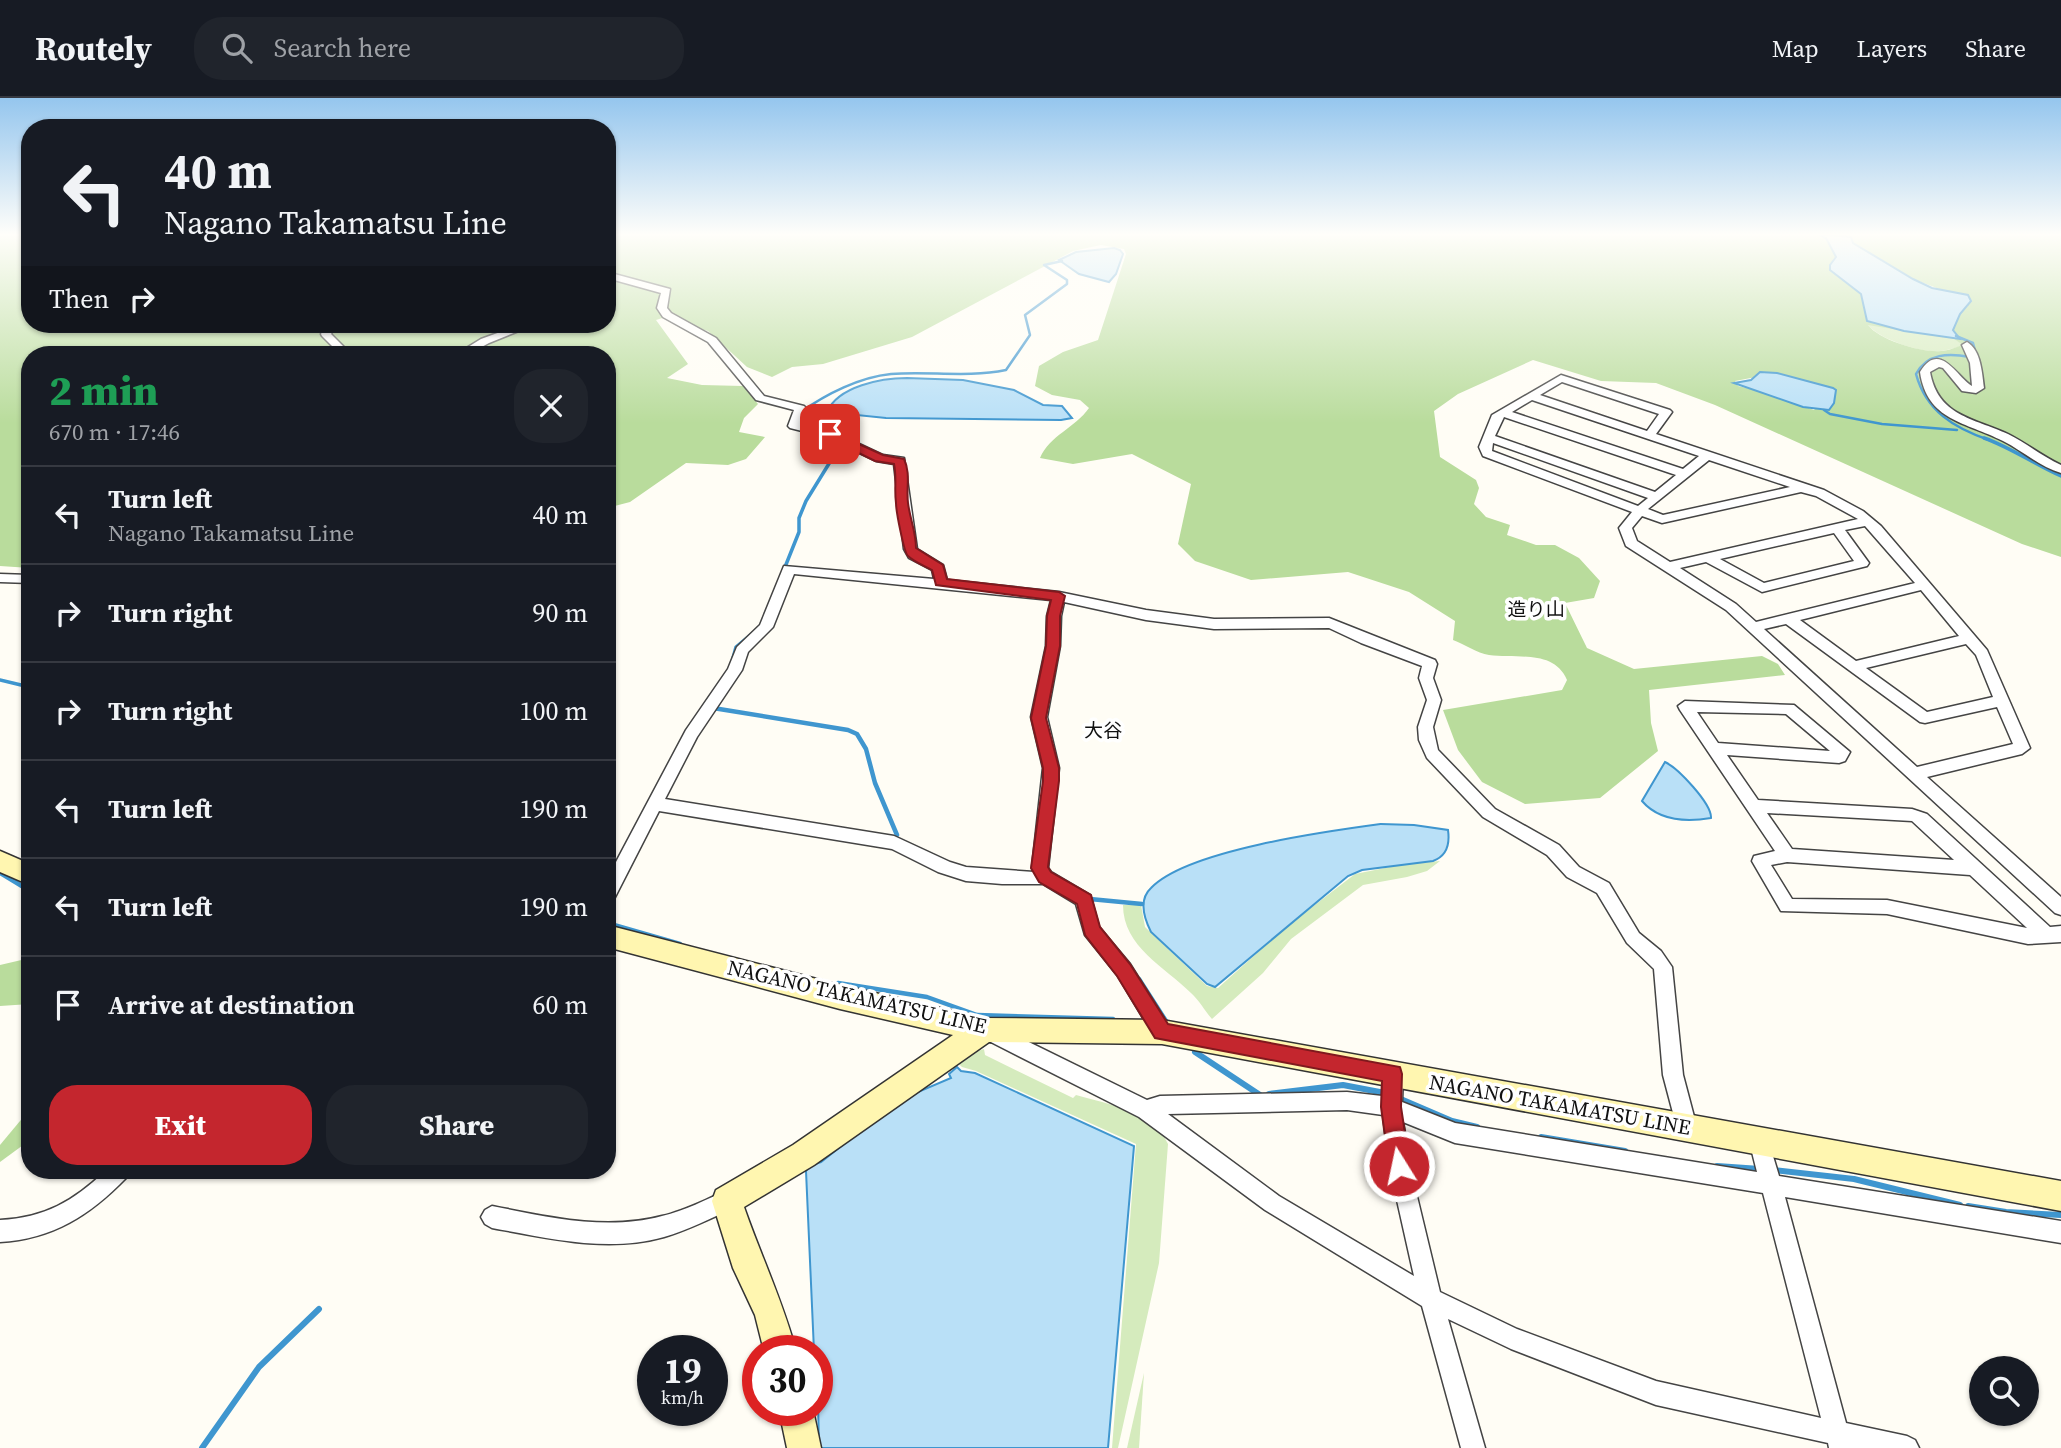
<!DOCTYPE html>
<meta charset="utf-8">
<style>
body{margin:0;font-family:"Source Serif 4","Noto Sans JP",serif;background:#20242c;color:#f1f3f6;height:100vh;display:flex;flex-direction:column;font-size:26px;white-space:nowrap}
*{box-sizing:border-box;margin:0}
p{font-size:23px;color:#9ea1a6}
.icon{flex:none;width:38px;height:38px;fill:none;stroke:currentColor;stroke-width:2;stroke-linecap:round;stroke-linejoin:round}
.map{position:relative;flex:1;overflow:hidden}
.panel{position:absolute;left:21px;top:248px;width:595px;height:833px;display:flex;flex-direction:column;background:#171b24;border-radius:28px;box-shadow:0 2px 5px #0004}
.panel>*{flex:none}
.banner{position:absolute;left:21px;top:21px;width:595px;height:214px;border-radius:28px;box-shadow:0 2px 5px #0004;background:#171b24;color:#f1f3f6;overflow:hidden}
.buttons{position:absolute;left:1969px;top:1258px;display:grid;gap:14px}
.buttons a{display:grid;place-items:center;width:70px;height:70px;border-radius:50%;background:#171b24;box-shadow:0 2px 5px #0004;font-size:35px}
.speed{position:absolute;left:637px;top:1237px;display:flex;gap:14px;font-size:35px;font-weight:700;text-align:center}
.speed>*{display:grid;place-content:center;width:91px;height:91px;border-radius:50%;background:#171b24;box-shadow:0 2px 5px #0004;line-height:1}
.speed small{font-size:18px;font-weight:400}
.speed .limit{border:10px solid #d22;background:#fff;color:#111}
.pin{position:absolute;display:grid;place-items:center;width:60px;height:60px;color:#fff;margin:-30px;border-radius:14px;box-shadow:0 4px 10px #0006}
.me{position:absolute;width:77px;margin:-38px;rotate:350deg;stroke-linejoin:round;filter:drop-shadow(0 0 5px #0008)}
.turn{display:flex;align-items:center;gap:24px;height:147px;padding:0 28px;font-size:32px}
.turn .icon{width:91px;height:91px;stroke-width:2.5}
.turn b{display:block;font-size:49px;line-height:60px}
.then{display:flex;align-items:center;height:66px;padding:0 28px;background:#0003;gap:14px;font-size:26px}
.round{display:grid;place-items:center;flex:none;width:74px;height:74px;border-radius:28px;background:#20242c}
.summary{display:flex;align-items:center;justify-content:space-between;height:119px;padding:0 28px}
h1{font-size:42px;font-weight:800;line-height:52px;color:#1e9e55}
.primary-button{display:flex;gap:14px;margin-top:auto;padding:14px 28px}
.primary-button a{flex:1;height:80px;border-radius:28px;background:#c4262e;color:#fff;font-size:28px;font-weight:800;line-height:80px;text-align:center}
.primary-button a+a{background:#20242c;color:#f1f3f6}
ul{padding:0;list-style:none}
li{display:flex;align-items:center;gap:21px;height:98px;padding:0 28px;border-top:2px solid #363941}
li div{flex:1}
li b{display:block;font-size:26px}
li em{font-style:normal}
header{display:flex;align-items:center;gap:42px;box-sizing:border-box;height:98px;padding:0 35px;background:#171b24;border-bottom:2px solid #363941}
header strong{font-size:33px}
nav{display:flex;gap:38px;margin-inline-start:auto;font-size:24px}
.search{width:490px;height:63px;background:#20242c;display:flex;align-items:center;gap:18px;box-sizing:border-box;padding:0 24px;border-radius:28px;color:#9ea1a6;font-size:26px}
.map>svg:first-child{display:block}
.green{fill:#d5ebbd}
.forest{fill:#b9dc9c;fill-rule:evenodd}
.water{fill:#b9e0f7;stroke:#3f96cf;stroke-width:2}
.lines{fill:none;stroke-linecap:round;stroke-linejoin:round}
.stream-far3{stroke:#3f96cf;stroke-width:2.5}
.stream-far2{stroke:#3f96cf;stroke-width:3.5}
.stream-far1{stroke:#3f96cf;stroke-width:4.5}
.stream{stroke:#3f96cf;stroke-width:6}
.minor-casing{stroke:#444;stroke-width:3}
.secondary-casing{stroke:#333;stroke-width:3}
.minor{fill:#fff;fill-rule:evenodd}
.secondary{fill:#fff6b0;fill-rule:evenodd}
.route{fill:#c4262e;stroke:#7f191e;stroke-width:2}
.labels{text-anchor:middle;stroke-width:7;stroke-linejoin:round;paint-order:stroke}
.neighbourhood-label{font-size:19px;fill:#111;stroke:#fff}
.near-street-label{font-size:21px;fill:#111;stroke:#fff}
</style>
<header>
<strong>Routely</strong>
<div class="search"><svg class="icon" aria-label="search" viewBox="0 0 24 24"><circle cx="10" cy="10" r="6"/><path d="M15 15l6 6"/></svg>Search here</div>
<nav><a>Map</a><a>Layers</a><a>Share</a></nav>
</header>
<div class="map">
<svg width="2061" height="1350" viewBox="0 0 2061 1350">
<rect width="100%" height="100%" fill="#fffdf5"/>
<g class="green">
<path d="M1867,226L1954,241L1964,247C1957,249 1949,252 1941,253C1923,256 1878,241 1867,226Z"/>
<path d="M1440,763L1427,773L1407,779L1363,787L1291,841L1263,875L1212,921C1205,913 1199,902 1191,895C1165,869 1123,849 1123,807H1141L1145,829L1207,888L1218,890L1285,830L1355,776L1400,767Z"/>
<path d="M984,951L985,957L1073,1000L1076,997C1109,1007 1153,1012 1168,1046L1159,1165L1118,1350H1112L1136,1046L976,973L962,969L953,961Z"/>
<polygon points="1144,1275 1139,1350 1127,1350"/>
</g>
<g class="forest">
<path d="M0,136H30V226H607V136H1818L1826,140L1836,159L1830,166V172L1861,196L1867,223L1916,235L1953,232L1960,216L1968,208L1942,192L1913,181L1839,136H2061V459L2022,446L1715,307L1656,285L1601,283L1533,262L1458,296L1434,313L1440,359L1476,382L1479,390L1474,406L1486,419L1510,427L1507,437L1536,447H1555L1579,460L1600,483L1594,500L1565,505L1587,550L1634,571L1762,558L1778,566L1785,577L1649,592L1651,625L1658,653L1600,700L1525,706L1482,684L1458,652L1443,612L1562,592L1567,582C1554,551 1516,561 1489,557C1477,555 1464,546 1453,542L1455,523L1409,494L1348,474L1251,482L1195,463L1178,446L1191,386L1132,356L1073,366L1040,360C1050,337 1075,330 1089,310L1080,302L1052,297L1035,288L1039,268L1063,254L1098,242L1126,156L1124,151L1101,147L1073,153L912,239L823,266L792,269L772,279L747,269L708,233L690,228L672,217L656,222L688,266L667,280L702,287L743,288L758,306L744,320L739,334L765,339L746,361L728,367L686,365L630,404L607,410V257H30V470L0,468ZM1868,227L1954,241L1963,247C1956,249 1948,253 1941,253C1922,255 1879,242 1868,227ZM1777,275L1833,290L1814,312L1763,294L1738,288L1735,283Z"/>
<polygon points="30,860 30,906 0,908 0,867"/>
<polygon points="30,1011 30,1042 0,1064 0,1047"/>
</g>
<g class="water">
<polygon points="1818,136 1851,139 1853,145 1913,181 1932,190 1968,197 1971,203 1960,216 1953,232 1960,241 1904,233 1867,223 1861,196 1830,172 1830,167 1836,159 1826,140"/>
<polygon points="1114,150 1120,152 1123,156 1116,176 1109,184 1079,176 1059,162 1076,154"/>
<polygon points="1760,274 1777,275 1833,290 1836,292 1834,305 1829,312 1803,309 1734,285 1751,282"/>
<path d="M907,280L963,282L1014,292L1043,307L1062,308L1072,320L1061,322L886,320L827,314C838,288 882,280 907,280Z"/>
<path d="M1665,664C1678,670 1712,706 1711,720C1687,724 1659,723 1642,703Z"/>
<path d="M1381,726L1414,727L1448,732C1450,746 1447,758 1433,763L1362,772L1348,778L1215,889L1207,886L1151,834C1144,820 1138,802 1151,790C1187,752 1329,733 1381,726Z"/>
<polygon points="957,969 961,973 975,975 1134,1048 1108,1350 819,1350 817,1253 814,1253 806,1073 809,1068 821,1064 899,1002 951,980 949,976"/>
</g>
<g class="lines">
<g class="stream-far3">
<polyline points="1956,238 1973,245 1976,256"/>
<path d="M1970,259C1949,255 1927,255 1916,276C1926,313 1954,330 1989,342"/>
<polyline points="1824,312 1830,316 1882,326 1957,332"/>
<path d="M848,342L833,330L802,319L801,314C826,296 860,279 891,276C930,273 967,280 1006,272L1030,237L1025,217L1067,186V182L1044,167L1062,163"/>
</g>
<g class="stream-far2">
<path d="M1984,340C2012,350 2034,366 2061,378"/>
<polyline points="783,474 799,434 799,420 806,403 830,364 844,354 847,340"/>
<polyline points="730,571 736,549 754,534"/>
<polyline points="0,582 21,587 30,585"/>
</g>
<g class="stream-far1">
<polyline points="713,610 848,632 857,636 866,651 875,685 897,737"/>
<polyline points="0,775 30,793"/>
<polyline points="1091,804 1090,801 1142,806"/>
<polyline points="607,825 680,846"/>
<polyline points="1139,881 1166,923"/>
<polyline points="838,885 927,899 977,917"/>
<polyline points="977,917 1113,921"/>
</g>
<g class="stream">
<polyline points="1195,954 1260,997"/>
<polyline points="1269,996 1343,987 1385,995"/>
<polyline points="1396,999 1452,1023 1477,1029"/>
<polyline points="1541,1039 1625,1053"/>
<polyline points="1717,1068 1760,1071"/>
<polyline points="1773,1072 1854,1081 1960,1107"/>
<polyline points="1968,1108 2006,1114 2061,1117"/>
<polyline points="202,1350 259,1269 319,1211"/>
</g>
<g class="minor-casing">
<g id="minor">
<path d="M607,174L670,191L667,210L671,215L716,240L764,298L804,308L806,310L800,326L834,334L883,357L904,360L917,451L943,467L947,482L1059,494L1146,512L1214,521L1329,520L1435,562L1437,566L1433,580L1441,602L1433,629L1438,652L1495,711L1559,747L1579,769L1609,785L1639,835L1661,853L1672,869L1683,977L1697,1030L1694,1037L1687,1040L1680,1037L1677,1030L1663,977L1654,871L1627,845L1597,795L1567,779L1547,757L1483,719L1427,660L1419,642L1418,629L1427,602L1419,580L1422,568L1361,545L1329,530L1214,531L1146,522L1064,504L1061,518L1060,548L1047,619L1059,670L1048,770L1051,774L1090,797L1099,829L1130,866L1169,928L1171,934L1169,940L1162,943L1155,940L1118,878L1085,837L1076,806L1043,786H1002L966,783L938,774L892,751L659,713L613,803L607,805V781L686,632L728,571L737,549L760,527L784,468L934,481L932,472L909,460L904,451L894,366L876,363L826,339L790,330L788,328L794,312L756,302L708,244L663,219L657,210L661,195L607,180ZM794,476L1051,502L1047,518L1046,548L1031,619L1043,670L1032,770L1034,774L966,769L950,764L894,738L665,701L697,639L742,572L748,554L773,529Z"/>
<polygon points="326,226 336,226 331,236 352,257 341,257 322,238 321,236"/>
<polygon points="522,226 536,226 489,245 467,257 455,257 481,241"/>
<path d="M1967,244C1981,252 1982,275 1984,290L1976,295L1962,293L1943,270L1939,269L1930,274C1938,318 1973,320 2008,336C2026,345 2042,358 2061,367V375C2040,369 2023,353 2003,343C1966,324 1927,323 1920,274C1940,241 1958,281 1972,288L1970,265L1962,247Z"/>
<path d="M1561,277L1670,312L1672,314L1656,336L1824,392L1863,413L1881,428L1987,552L2030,650L2022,656L1927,679L2061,799V817L2055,815L1726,512L1626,448L1619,430L1632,414L1483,358L1479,349L1492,317ZM1562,284L1659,316L1647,333L1540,297ZM1532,302L1699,358L1683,371L1512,314ZM1504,319L1676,377L1655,394L1495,338ZM1493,345L1648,400L1638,408L1492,353ZM1709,362L1790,389L1663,417L1648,411ZM1801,394L1816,398L1858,421L1670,464L1637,443L1632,430L1642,418L1662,425ZM1865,428L1915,485L1756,524L1736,506L1680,470L1706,464L1762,494L1867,468L1869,465L1845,432ZM1834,435L1854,463L1764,485L1720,461ZM1921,492L1959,538L1856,563L1800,522ZM1786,526L1920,624L1925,625L1997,609L2013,646L1917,669L1764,531ZM1966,546L1976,557L1993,599L1927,614L1866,570Z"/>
<polygon points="0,476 30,477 30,485 0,484"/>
<path d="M1685,603L1794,607L1850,654L1845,663L1839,665L1727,657L1758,702L1912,711L1927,716L2050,829L2061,828V844L2028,846L1887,816L1781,813L1752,763L1754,758L1775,753L1680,612L1678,608ZM1697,614L1786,616L1830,653L1718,645ZM1767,715L1912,723L1954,762L1792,751ZM1787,764L1970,777L2027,830L1887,802L1792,801L1771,767Z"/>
<path d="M992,926L1147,1002L1160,998L1347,994L1382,998L1383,976L1386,970L1393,967L1400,970L1403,976L1402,1004L1455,1025L1757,1074L1749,1042L1752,1035L1759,1032L1766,1035L1779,1078L2061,1123V1145L1785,1099L1846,1325L1907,1338L1915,1342L1919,1350H1829L1828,1345L1656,1307L1511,1251L1448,1221L1485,1350H1461L1422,1208L1265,1112L1139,1019L985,941L983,935L985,929ZM1347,1012L1383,1017L1390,1071L1414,1178L1279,1098L1168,1016ZM1403,1024L1455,1045L1763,1095L1821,1320L1656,1283L1517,1231L1440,1194L1415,1090Z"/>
<path d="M105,1073H129L126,1080C90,1117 53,1141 0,1144V1122C44,1120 74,1103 105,1073Z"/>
<path d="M727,1093L734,1096L737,1103L734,1110C711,1120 688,1132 664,1139C607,1155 548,1140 492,1130L485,1126L481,1119L485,1112L492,1108C548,1119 606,1133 662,1118C685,1113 706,1101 727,1093Z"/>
</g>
</g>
<g class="secondary-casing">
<g id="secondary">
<polygon points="0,753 30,766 30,787 0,774"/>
<path d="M607,827L840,887L985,920L1162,922L2061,1083V1113L1162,946L989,944L814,1067L744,1109C761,1158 783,1204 796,1253H764L755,1217L733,1170L712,1103L716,1092L793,1047L953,937L840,911L607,849Z"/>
<polygon points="779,1312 813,1312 821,1350 787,1350"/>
</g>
</g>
<use href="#minor" class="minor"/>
<use href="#secondary" class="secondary"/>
</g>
<linearGradient id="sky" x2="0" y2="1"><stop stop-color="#95c6ee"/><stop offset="0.42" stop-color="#fffefa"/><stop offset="1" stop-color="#fffefa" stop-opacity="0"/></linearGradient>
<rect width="2061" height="325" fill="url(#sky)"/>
<path class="route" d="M830,333L883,357L904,361C911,376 906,389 908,405C910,421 916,434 916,450L943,467L947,481L1059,494L1065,498L1060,518V548L1046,620L1059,670V683L1048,769L1051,774L1091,797L1100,829L1130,866L1168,926L1400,969L1402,976L1401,1009L1410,1068L1407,1076L1399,1079L1392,1076L1389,1068L1381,1009L1382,983L1155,940L1117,878L1085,837L1077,806L1039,784L1031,770L1043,683V670L1031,620L1046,548L1047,518L1051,502L936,487L932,472C925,468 914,464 908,458C904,455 896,413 896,405C894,391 897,380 894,366L875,363L826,339L824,336Z"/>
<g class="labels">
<g class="neighbourhood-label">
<text x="1536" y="518">造り山</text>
<text x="1103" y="639">大谷</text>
</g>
<g class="near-street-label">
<text transform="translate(857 899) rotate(13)" y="7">NAGANO TAKAMATSU LINE</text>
<text transform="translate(1560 1007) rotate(10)" y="7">NAGANO TAKAMATSU LINE</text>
</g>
</g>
</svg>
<div class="buttons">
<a><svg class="icon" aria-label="search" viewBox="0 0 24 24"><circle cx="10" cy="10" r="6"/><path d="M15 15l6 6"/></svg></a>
</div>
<div class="speed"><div>19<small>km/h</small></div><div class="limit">30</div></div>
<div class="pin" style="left:830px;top:336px;background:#d93025"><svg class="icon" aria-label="arrive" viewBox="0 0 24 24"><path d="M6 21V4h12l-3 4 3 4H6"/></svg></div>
<svg class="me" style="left:1399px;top:1068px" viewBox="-20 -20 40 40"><circle r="17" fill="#c4262e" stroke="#fff" stroke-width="3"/><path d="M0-11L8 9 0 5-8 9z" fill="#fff"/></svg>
<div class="banner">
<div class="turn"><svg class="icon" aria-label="left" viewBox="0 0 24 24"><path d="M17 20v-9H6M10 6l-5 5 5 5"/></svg><div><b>40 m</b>Nagano Takamatsu Line</div></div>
<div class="then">Then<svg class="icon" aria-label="right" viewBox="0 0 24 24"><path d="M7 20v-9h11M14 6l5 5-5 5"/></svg></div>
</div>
<section class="panel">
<div class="summary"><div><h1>2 min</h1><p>670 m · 17:46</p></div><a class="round"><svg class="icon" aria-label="close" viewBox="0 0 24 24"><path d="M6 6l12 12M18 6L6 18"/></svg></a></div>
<ul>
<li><svg class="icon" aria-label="left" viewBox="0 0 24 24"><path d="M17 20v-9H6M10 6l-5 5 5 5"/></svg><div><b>Turn left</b><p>Nagano Takamatsu Line</p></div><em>40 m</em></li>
<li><svg class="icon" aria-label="right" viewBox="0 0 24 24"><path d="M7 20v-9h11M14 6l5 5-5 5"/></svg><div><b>Turn right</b></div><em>90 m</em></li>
<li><svg class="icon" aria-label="right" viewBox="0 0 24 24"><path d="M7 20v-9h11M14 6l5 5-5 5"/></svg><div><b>Turn right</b></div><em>100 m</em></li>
<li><svg class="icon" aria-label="left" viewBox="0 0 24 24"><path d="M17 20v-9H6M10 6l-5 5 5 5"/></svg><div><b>Turn left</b></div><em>190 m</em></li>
<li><svg class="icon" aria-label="left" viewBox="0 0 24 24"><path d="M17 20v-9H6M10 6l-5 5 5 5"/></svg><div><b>Turn left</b></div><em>190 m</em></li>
<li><svg class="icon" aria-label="arrive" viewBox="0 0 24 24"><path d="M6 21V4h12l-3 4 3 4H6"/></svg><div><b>Arrive at destination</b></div><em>60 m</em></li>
</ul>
<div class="primary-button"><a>Exit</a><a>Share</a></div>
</section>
</div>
